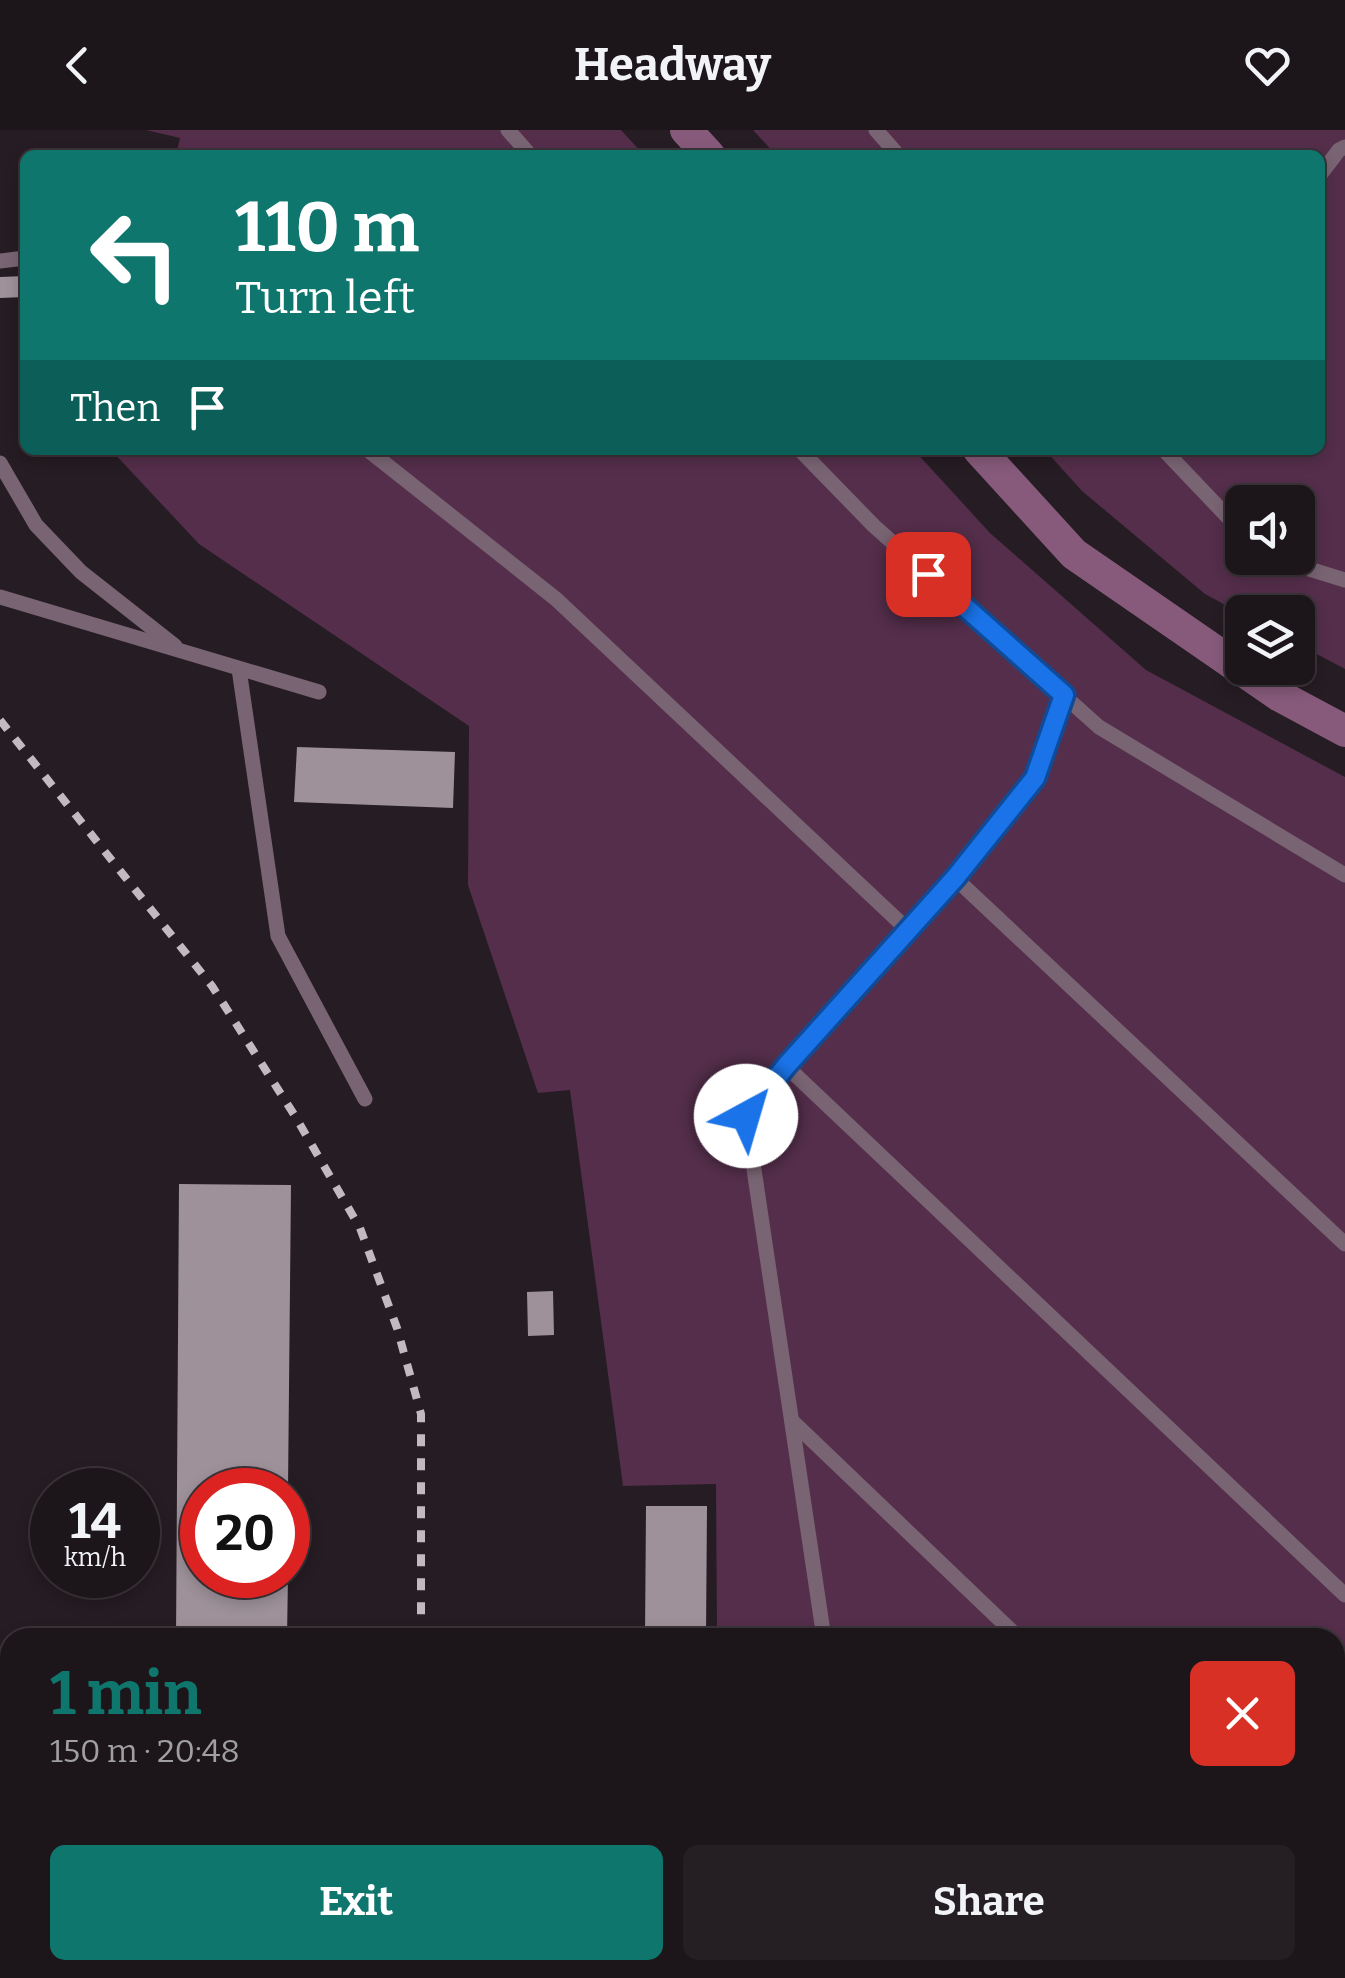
<!DOCTYPE html>
<meta charset="utf-8">
<style>
body{margin:0;font-family:Bitter,serif;background:#251e23;color:#f1f3f6;height:100vh;display:flex;flex-direction:column;font-size:38px;white-space:nowrap}
*{box-sizing:border-box;margin:0}
p{font-size:32px;color:#a09fa2}
.icon{flex:none;width:55px;height:55px;fill:none;stroke:currentColor;stroke-width:2;stroke-linecap:round;stroke-linejoin:round}
.map{position:relative;flex:1;overflow:hidden}
.sheet{position:absolute;left:0px;top:1498px;width:1345px;height:352px;display:flex;flex-direction:column;background:#1c151a;border-radius:30px 30px 0 0;box-shadow:0 5px 15px #0003,0 0 0 2px #3a3439}
.sheet>*{flex:none}
.banner{position:absolute;left:20px;top:20px;width:1305px;height:305px;border-radius:15px;box-shadow:0 5px 15px #0003,0 0 0 2px #3a3439;background:#0f766e;color:#fff;overflow:hidden}
.controls{position:absolute;left:1225px;top:355px;display:grid;gap:20px}
.controls a{display:grid;place-items:center;width:90px;height:90px;border-radius:15px;background:#1c151a;box-shadow:0 5px 15px #0003,0 0 0 2px #3a3439;font-size:50px}
.speed{position:absolute;left:30px;top:1338px;display:flex;gap:20px;font-size:50px;font-weight:700;text-align:center}
.speed>*{display:grid;place-content:center;width:130px;height:130px;border-radius:50%;background:#1c151a;box-shadow:0 5px 15px #0003,0 0 0 2px #3a3439;line-height:1}
.speed small{font-size:25px;font-weight:400}
.speed .limit{border:15px solid #d22;background:#fff;color:#111}
.pin{position:absolute;display:grid;place-items:center;width:85px;height:85px;color:#fff;margin:-42px;border-radius:20px;box-shadow:0 5px 15px #0006}
.me{position:absolute;width:110px;margin:-55px;rotate:39deg;stroke-linejoin:round;filter:drop-shadow(0 0 8px #0008)}
.turn{display:flex;align-items:center;gap:35px;height:210px;padding:0 50px;font-size:45px}
.turn .icon{width:130px;height:130px;stroke-width:2.5}
.turn b{display:block;font-size:70px;line-height:85px}
.then{display:flex;align-items:center;height:95px;padding:0 50px;background:#0003;gap:20px;font-size:38px}
.round{display:grid;place-items:center;flex:none;width:105px;height:105px;border-radius:15px;background:#251e23}
.summary{display:flex;align-items:center;justify-content:space-between;height:170px;padding:0 50px}
h1{font-size:60px;font-weight:700;line-height:75px;color:#0f766e}
.cta{display:flex;gap:20px;margin-top:auto;padding:20px 50px}
.cta a{flex:1;height:115px;border-radius:15px;background:#0f766e;color:#fff;font-size:40px;font-weight:700;line-height:115px;text-align:center}
.cta a+a{background:#251e23;color:#f1f3f6}
header{display:flex;justify-content:space-between;align-items:center;height:130px;padding:0 50px;background:#1c151a;font-size:45px;font-weight:700}
.map>svg:first-child{display:block}
.green{fill:#542e4b;fill-rule:evenodd}
.lines{fill:none;stroke-linecap:round;stroke-linejoin:round}
.canal{stroke:#875a7b;stroke-width:32}
.building{fill:#9e919a}
.service{stroke:#796473;stroke-width:15}
.rail{stroke:#c1babf;stroke-width:8;stroke-dasharray:12 12;stroke-linecap:butt}
.route-casing{stroke:#114b97;stroke-width:25}
.route{stroke:#1a73e8;stroke-width:18}
</style>
<header><svg class="icon" aria-label="back" viewBox="0 0 24 24"><path d="M15 5l-7 7 7 7"/></svg>Headway<svg class="icon" aria-label="heart" viewBox="0 0 24 24"><path d="M12 20l-8-8c-3-5 5-10 8-4 3-6 11-1 8 4z"/></svg></header>
<div class="map">
<svg width="1345" height="1848" viewBox="0 0 1345 1848">
<rect width="100%" height="100%" fill="#261c23"/>
<g class="green">
<polygon points="146,0 621,0 644,25 176,25 180,8"/>
<path d="M753,0H1345V539L1298,514V482L1242,484L1205,464L1082,361L1045,320H1320V25H776ZM1242,372H1298V428H1242Z"/>
<polygon points="111,320 914,320 990,403 1146,540 1345,647 1345,1848 719,1848 719,1840 1335,1840 1335,1508 717,1507 716,1354 623,1356 570,960 538,963 468,755 469,596 199,414"/>
</g>
<g class="lines">
<g class="canal">
<polyline points="686,0 709,25"/>
<polyline points="979,320 1074,424 1280,566 1345,601"/>
</g>
</g>
<g class="building">
<polygon points="25,146 25,167 0,168 0,147"/>
<polygon points="297,617 455,622 453,678 294,672"/>
<polygon points="179,1054 291,1055 288,1360 202,1360 202,1445 288,1445 287,1508 176,1508"/>
<polygon points="553,1161 554,1205 528,1206 527,1162"/>
<polygon points="646,1376 707,1376 706,1508 645,1508"/>
<polygon points="174,1840 285,1840 285,1848 173,1848"/>
</g>
<g class="lines">
<g class="service">
<polyline points="508,0 530,25"/>
<polyline points="876,0 898,25"/>
<polyline points="1320,45 1339,20 1345,17"/>
<polyline points="0,131 25,128"/>
<polyline points="368,320 556,469 909,801"/>
<polyline points="800,320 874,396 1099,597 1345,745"/>
<polyline points="1164,320 1242,402"/>
<polyline points="0,333 36,395 81,442 175,516"/>
<polyline points="1274,428 1345,450"/>
<polyline points="0,467 319,562"/>
<polyline points="239,539 278,806 365,969"/>
<polyline points="955,748 1345,1114"/>
<polyline points="786,936 1345,1465"/>
<polyline points="792,1291 1019,1508"/>
<polyline points="824,1508 746,986 786,936 955,748 1035,648 1064,565"/>
<polyline points="1335,1807 1345,1816"/>
<polyline points="874,1840 876,1848"/>
<polyline points="1005,1840 1014,1848"/>
</g>
<g class="rail">
<polyline points="0,590 212,856 295,986 360,1098 397,1198 421,1284 421,1508"/>
<polyline points="366,1848 369,1840"/>
</g>
</g>
<g class="lines">
<g class="route-casing">
<polyline id="route" points="746,986 786,936 955,748 1035,648 1064,565 928,444"/>
</g>
<use href="#route" class="route"/>
</g>
</svg>
<div class="controls">
<a><svg class="icon" aria-label="sound" viewBox="0 0 24 24"><path d="M4 9h4l5-4v14l-5-4H4zM17 9q2 3 0 6"/></svg></a>
<a><svg class="icon" aria-label="layers" viewBox="0 0 24 24"><path d="M12 4l9 5-9 5-9-5zM3 14l9 5 9-5"/></svg></a>
</div>
<div class="speed"><div>14<small>km/h</small></div><div class="limit">20</div></div>
<div class="pin" style="left:928px;top:444px;background:#d93025"><svg class="icon" aria-label="arrive" viewBox="0 0 24 24"><path d="M6 21V4h12l-3 4 3 4H6"/></svg></div>
<svg class="me" style="left:746px;top:986px" viewBox="-20 -20 40 40"><circle r="19" fill="#fff"/><path d="M0-13L10 11 0 6-10 11z" fill="#1a73e8"/></svg>
<div class="banner">
<div class="turn"><svg class="icon" aria-label="left" viewBox="0 0 24 24"><path d="M17 20v-9H6M10 6l-5 5 5 5"/></svg><div><b>110 m</b>Turn left</div></div>
<div class="then">Then<svg class="icon" aria-label="arrive" viewBox="0 0 24 24"><path d="M6 21V4h12l-3 4 3 4H6"/></svg></div>
</div>
<section class="sheet">
<div class="summary"><div><h1>1 min</h1><p>150 m · 20:48</p></div><a class="round" style="background:#d93025;color:#fff"><svg class="icon" aria-label="close" viewBox="0 0 24 24"><path d="M6 6l12 12M18 6L6 18"/></svg></a></div>
<div class="cta"><a>Exit</a><a>Share</a></div>
</section>
</div>
